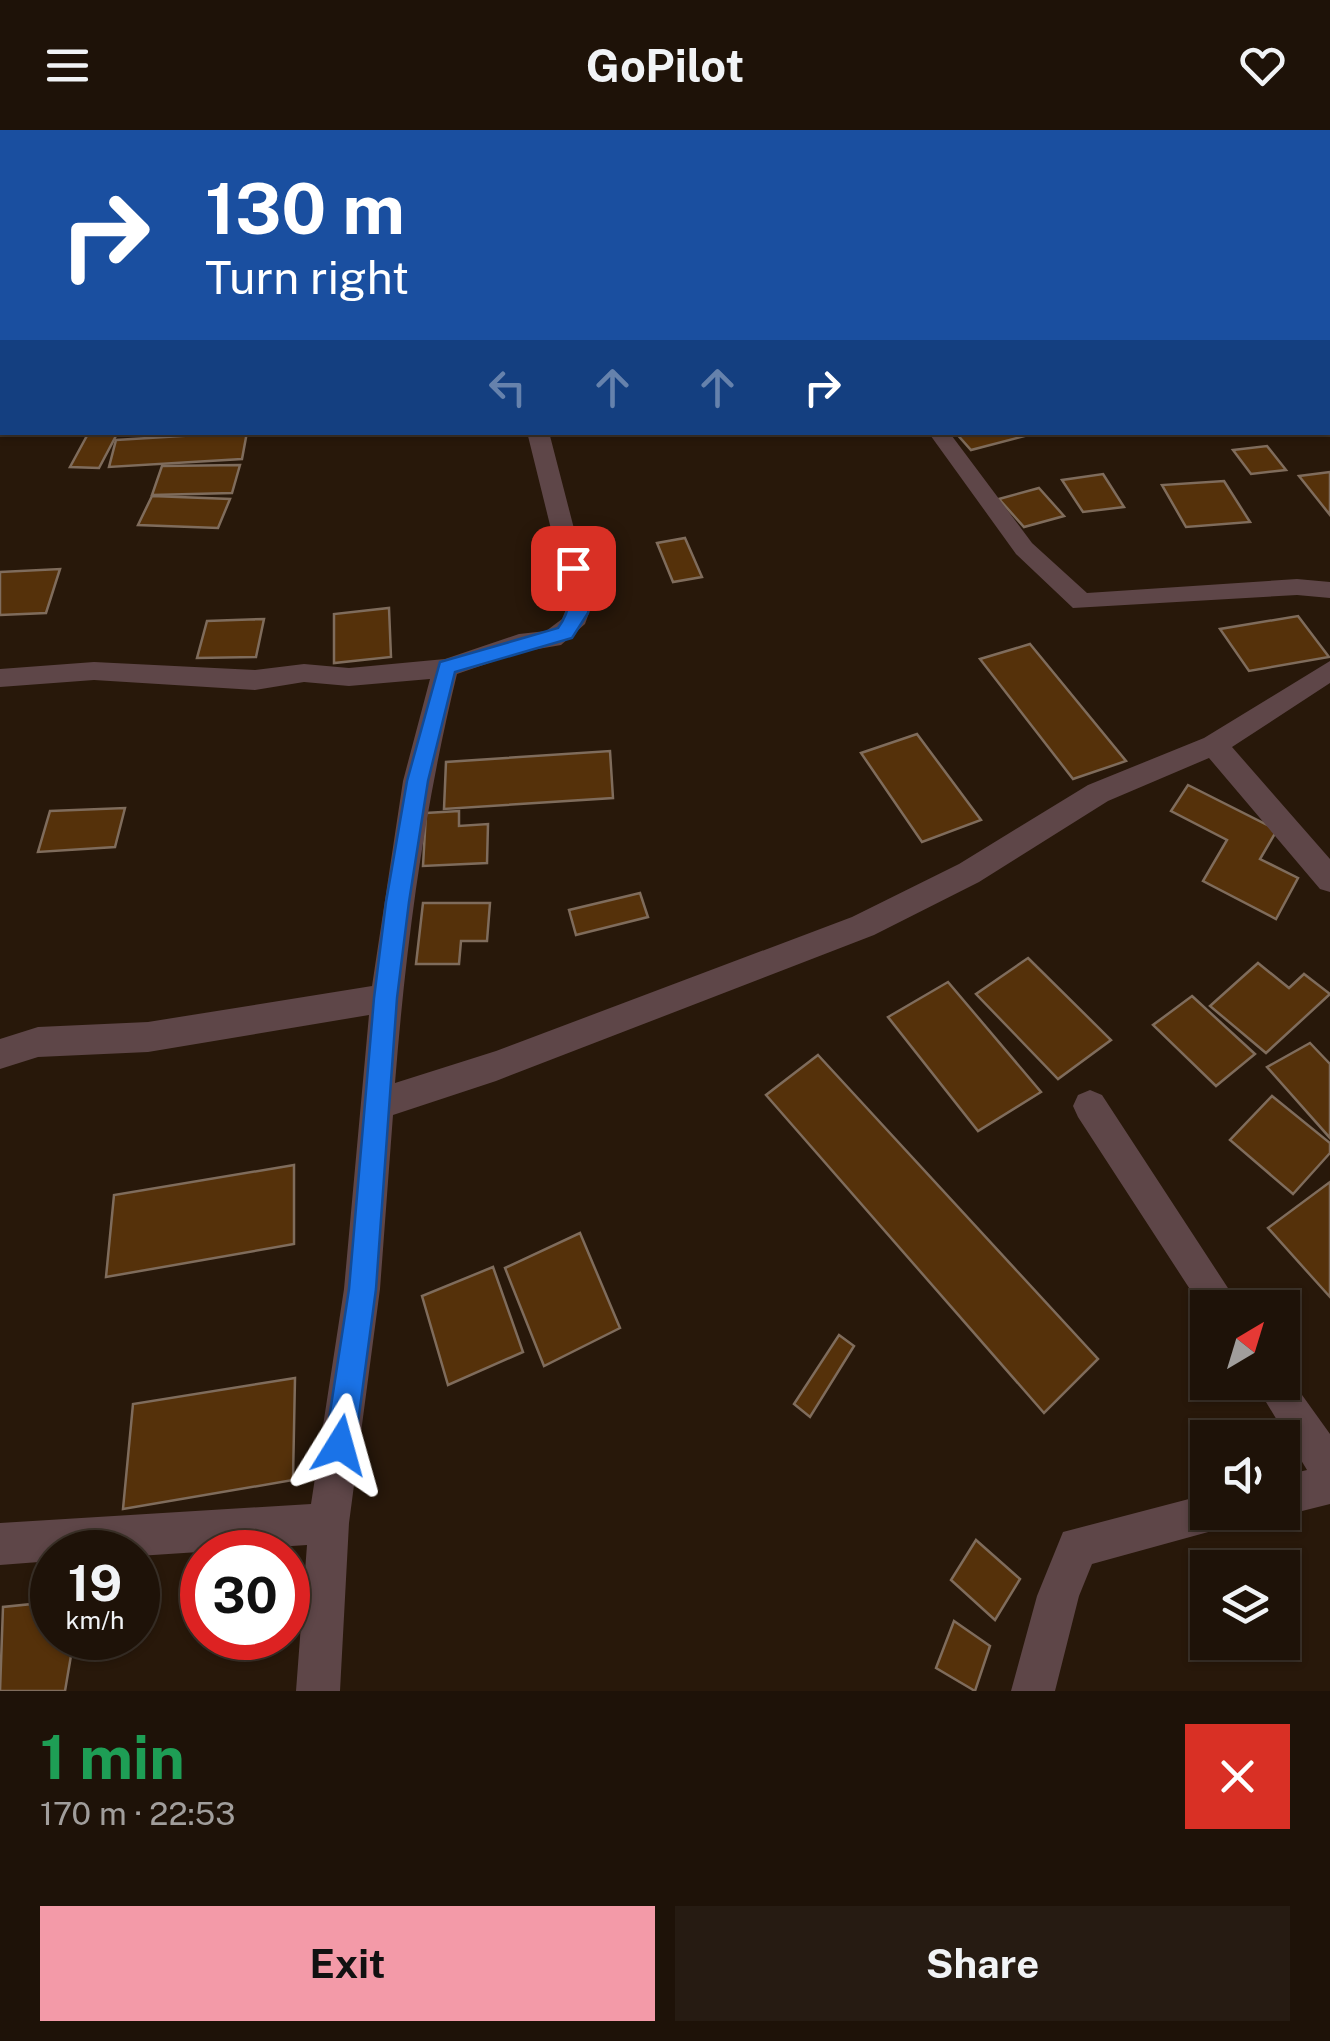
<!DOCTYPE html>
<meta charset="utf-8">
<style>
body{margin:0;font-family:"Public Sans",sans-serif;background:#261b12;color:#f1f3f6;height:100vh;display:flex;flex-direction:column;font-size:38px;white-space:nowrap}
*{box-sizing:border-box;margin:0}
p{font-size:32px;color:#a19e9c}
.icon{flex:none;width:55px;height:55px;fill:none;stroke:currentColor;stroke-width:2;stroke-linecap:round;stroke-linejoin:round}
.map{position:relative;height:1561px;overflow:hidden}
.drawer{display:flex;flex-direction:column;background:#1e1208;flex:1}
.drawer>*{flex:none}
.hud{position:absolute;left:0px;top:0px;width:1330px;height:305px;box-shadow:0 2px 8px #0004,0 0 0 2px #3c3229;background:#1a4fa0;color:#fff;overflow:hidden}
.needle{width:65px;rotate:38deg}
.fabs{position:absolute;left:1190px;top:1160px;display:grid;gap:20px}
.fabs a{display:grid;place-items:center;width:110px;height:110px;border-radius:0px;background:#1e1208;box-shadow:0 2px 8px #0004,0 0 0 2px #3c3229;font-size:50px}
.speed{position:absolute;left:30px;top:1400px;display:flex;gap:20px;font-size:50px;font-weight:700;text-align:center}
.speed>*{display:grid;place-content:center;width:130px;height:130px;border-radius:50%;background:#1e1208;box-shadow:0 2px 8px #0004,0 0 0 2px #3c3229;line-height:1}
.speed small{font-size:25px;font-weight:400}
.speed .limit{border:15px solid #d22;background:#fff;color:#111}
.pin{position:absolute;display:grid;place-items:center;width:85px;height:85px;color:#fff;margin:-42px;border-radius:20px;box-shadow:0 5px 15px #0006}
.me{position:absolute;width:110px;margin:-55px;rotate:8deg;stroke-linejoin:round;filter:drop-shadow(0 0 8px #0008)}
.turn{display:flex;align-items:center;gap:35px;height:210px;padding:0 40px;font-size:45px}
.turn .icon{width:130px;height:130px;stroke-width:2.5}
.turn b{display:block;font-size:70px;line-height:85px}
.lanes{display:flex;align-items:center;height:95px;padding:0 40px;background:#0003;justify-content:center;gap:50px;direction:ltr}
.lanes .off{opacity:.35}
.round{display:grid;place-items:center;flex:none;width:105px;height:105px;border-radius:0px;background:#261b12}
.headline{display:flex;align-items:center;justify-content:space-between;height:170px;padding:0 40px}
h1{font-size:60px;font-weight:700;line-height:75px;color:#1e9e55}
.cta{display:flex;gap:20px;margin-top:auto;padding:20px 40px}
.cta a{flex:1;height:115px;border-radius:0px;background:#f39aa8;color:#111;font-size:40px;font-weight:700;line-height:115px;text-align:center}
.cta a+a{background:#261b12;color:#f1f3f6}
header{display:flex;justify-content:space-between;align-items:center;height:130px;padding:0 40px;background:#1e1208;font-size:45px;font-weight:700}
.map>svg:first-child{display:block}
.building{fill:#55310a;stroke:#7f6c5c;stroke-width:2.5}
.lines{fill:none;stroke-linecap:round;stroke-linejoin:round}
.street{fill:#5e4648;fill-rule:evenodd}
.secondary{fill:#835e60;fill-rule:evenodd}
.route{fill:#1a73e8;stroke:#114b97;stroke-width:2.5}
</style>
<header><svg class="icon" aria-label="menu" viewBox="0 0 24 24"><path d="M4 6h16M4 12h16M4 18h16"/></svg>GoPilot<svg class="icon" aria-label="heart" viewBox="0 0 24 24"><path d="M12 20l-8-8c-3-5 5-10 8-4 3-6 11-1 8 4z"/></svg></header>
<div class="map">
<svg width="1330" height="1561" viewBox="0 0 1330 1561">
<rect width="100%" height="100%" fill="#28180a"/>
<g class="building">
<polygon points="89,302 118,302 99,338 70,337"/>
<polygon points="247,302 242,329 109,337 116,310"/>
<polygon points="955,302 1040,302 971,320"/>
<polygon points="1267,316 1286,340 1251,344 1233,320"/>
<polygon points="240,335 232,363 152,365 162,336"/>
<polygon points="1330,342 1330,385 1299,346"/>
<polygon points="1103,344 1124,377 1083,382 1062,350"/>
<polygon points="1224,351 1250,392 1186,397 1162,355"/>
<polygon points="1039,358 1064,386 1024,397 999,369"/>
<polygon points="152,366 230,369 218,398 138,395"/>
<polygon points="685,408 702,447 673,452 657,413"/>
<polygon points="60,439 46,483 0,485 0,442"/>
<polygon points="389,478 391,527 334,533 334,484"/>
<polygon points="1298,486 1329,527 1249,541 1220,499"/>
<polygon points="264,489 256,527 197,528 207,491"/>
<polygon points="1030,514 1126,631 1073,649 980,529"/>
<polygon points="917,604 981,690 922,712 861,623"/>
<polygon points="610,621 613,668 444,679 446,632"/>
<polygon points="1188,655 1277,700 1260,729 1298,748 1276,789 1203,751 1227,710 1171,681"/>
<polygon points="125,678 115,717 38,722 50,681"/>
<polygon points="459,681 459,696 488,694 487,733 423,736 426,683"/>
<polygon points="640,763 648,787 576,805 569,780"/>
<polygon points="423,773 490,773 487,811 461,811 459,834 416,834"/>
<polygon points="1028,828 1111,910 1058,949 976,864"/>
<polygon points="1258,833 1289,858 1304,844 1330,864 1266,923 1210,876"/>
<polygon points="948,852 1041,962 978,1001 888,887"/>
<polygon points="1192,866 1255,924 1216,956 1153,895"/>
<polygon points="1310,913 1330,934 1330,1008 1267,937"/>
<polygon points="818,925 1098,1229 1044,1283 766,965"/>
<polygon points="1272,966 1330,1013 1330,1023 1293,1064 1230,1010"/>
<polygon points="294,1035 294,1114 106,1147 114,1065"/>
<polygon points="1330,1052 1330,1167 1268,1098"/>
<polygon points="580,1103 620,1198 544,1236 505,1138"/>
<polygon points="493,1137 523,1222 448,1255 422,1166"/>
<polygon points="839,1205 854,1216 810,1287 794,1274"/>
<polygon points="295,1248 293,1350 123,1379 133,1274"/>
<polygon points="976,1410 1020,1449 995,1490 951,1450"/>
<polygon points="52,1472 52,1508 74,1508 65,1561 0,1561 3,1477"/>
<polygon points="954,1491 990,1516 975,1561 936,1538"/>
</g>
<g class="lines">
<g class="street">
<rect x="1328" y="74" width="2" height="12"/>
<path d="M527,302H549L593,472L585,494L561,515L521,522L457,544C424,679 406,814 395,953L496,921L852,787L959,734L1088,655L1204,608L1330,531V553L1232,617L1330,729V762L1320,759L1209,628L1108,671L979,752L874,805L496,951L393,985L380,1159L349,1393L340,1561H296L307,1415L138,1426V1422H52V1431L0,1435V1393L311,1374L344,1159L369,885L148,922L38,927L0,939V909L38,897L148,892L372,856L403,651L430,549L349,556L304,552L255,560L94,550L0,557V539L94,532L255,540L304,534L349,538L445,529L519,504L546,501L562,489L569,472Z"/>
<polygon points="928,302 949,302 1032,413 1087,463 1297,449 1330,452 1330,468 1297,465 1073,478 1016,424"/>
<polygon points="1090,960 1102,965 1241,1178 1208,1178 1208,1187 1078,987 1073,976 1078,965"/>
<polygon points="1282,1237 1330,1304 1330,1374 1282,1386 1273,1382 1282,1382 1282,1346 1307,1340 1254,1252 1282,1252"/>
<polygon points="1208,1364 1208,1382 1236,1382 1230,1396 1092,1434 1079,1466 1055,1561 1011,1561 1037,1466 1063,1402"/>
</g>
<g class="secondary">
<rect x="1328" y="57" width="2" height="10"/>
<rect x="0" y="109" width="2" height="10"/>
</g>
</g>
<path class="route" d="M573,432L582,438L590,472L588,483L572,508L455,542L428,651L409,772L397,868L376,1159L355,1315L351,1325L340,1330L329,1325L325,1315L349,1159L374,868L386,772L407,651L440,532L558,498C574,476 569,463 564,438Z"/>
</svg>
<div class="fabs">
<a><svg class="needle" viewBox="-14 -14 28 28"><path d="M0-13l5 13h-10z" fill="#e53935"/><path d="M0 13l5-13h-10z" fill="#a19e9c"/></svg></a>
<a><svg class="icon" aria-label="sound" viewBox="0 0 24 24"><path d="M4 9h4l5-4v14l-5-4H4zM17 9q2 3 0 6"/></svg></a>
<a><svg class="icon" aria-label="layers" viewBox="0 0 24 24"><path d="M12 4l9 5-9 5-9-5zM3 14l9 5 9-5"/></svg></a>
</div>
<div class="speed"><div>19<small>km/h</small></div><div class="limit">30</div></div>
<div class="pin" style="left:573px;top:438px;background:#d93025"><svg class="icon" aria-label="arrive" viewBox="0 0 24 24"><path d="M6 21V4h12l-3 4 3 4H6"/></svg></div>
<svg class="me" style="left:340px;top:1315px" viewBox="-20 -20 40 40"><path d="M0-17L14 15 0 8-14 15z" fill="#1a73e8" stroke="#fff" stroke-width="4"/></svg>
<div class="hud">
<div class="turn"><svg class="icon" aria-label="right" viewBox="0 0 24 24"><path d="M7 20v-9h11M14 6l5 5-5 5"/></svg><div><b>130 m</b>Turn right</div></div>
<div class="lanes"><svg class="icon off" aria-label="left" viewBox="0 0 24 24"><path d="M17 20v-9H6M10 6l-5 5 5 5"/></svg><svg class="icon off" aria-label="ahead" viewBox="0 0 24 24"><path d="M12 20V5M6 11l6-6 6 6"/></svg><svg class="icon off" aria-label="ahead" viewBox="0 0 24 24"><path d="M12 20V5M6 11l6-6 6 6"/></svg><svg class="icon" aria-label="right" viewBox="0 0 24 24"><path d="M7 20v-9h11M14 6l5 5-5 5"/></svg></div>
</div>
</div>
<section class="drawer">
<div class="headline"><div><h1>1 min</h1><p>170 m · 22:53</p></div><a class="round" style="background:#d93025;color:#fff"><svg class="icon" aria-label="close" viewBox="0 0 24 24"><path d="M6 6l12 12M18 6L6 18"/></svg></a></div>
<div class="cta"><a>Exit</a><a>Share</a></div>
</section>
